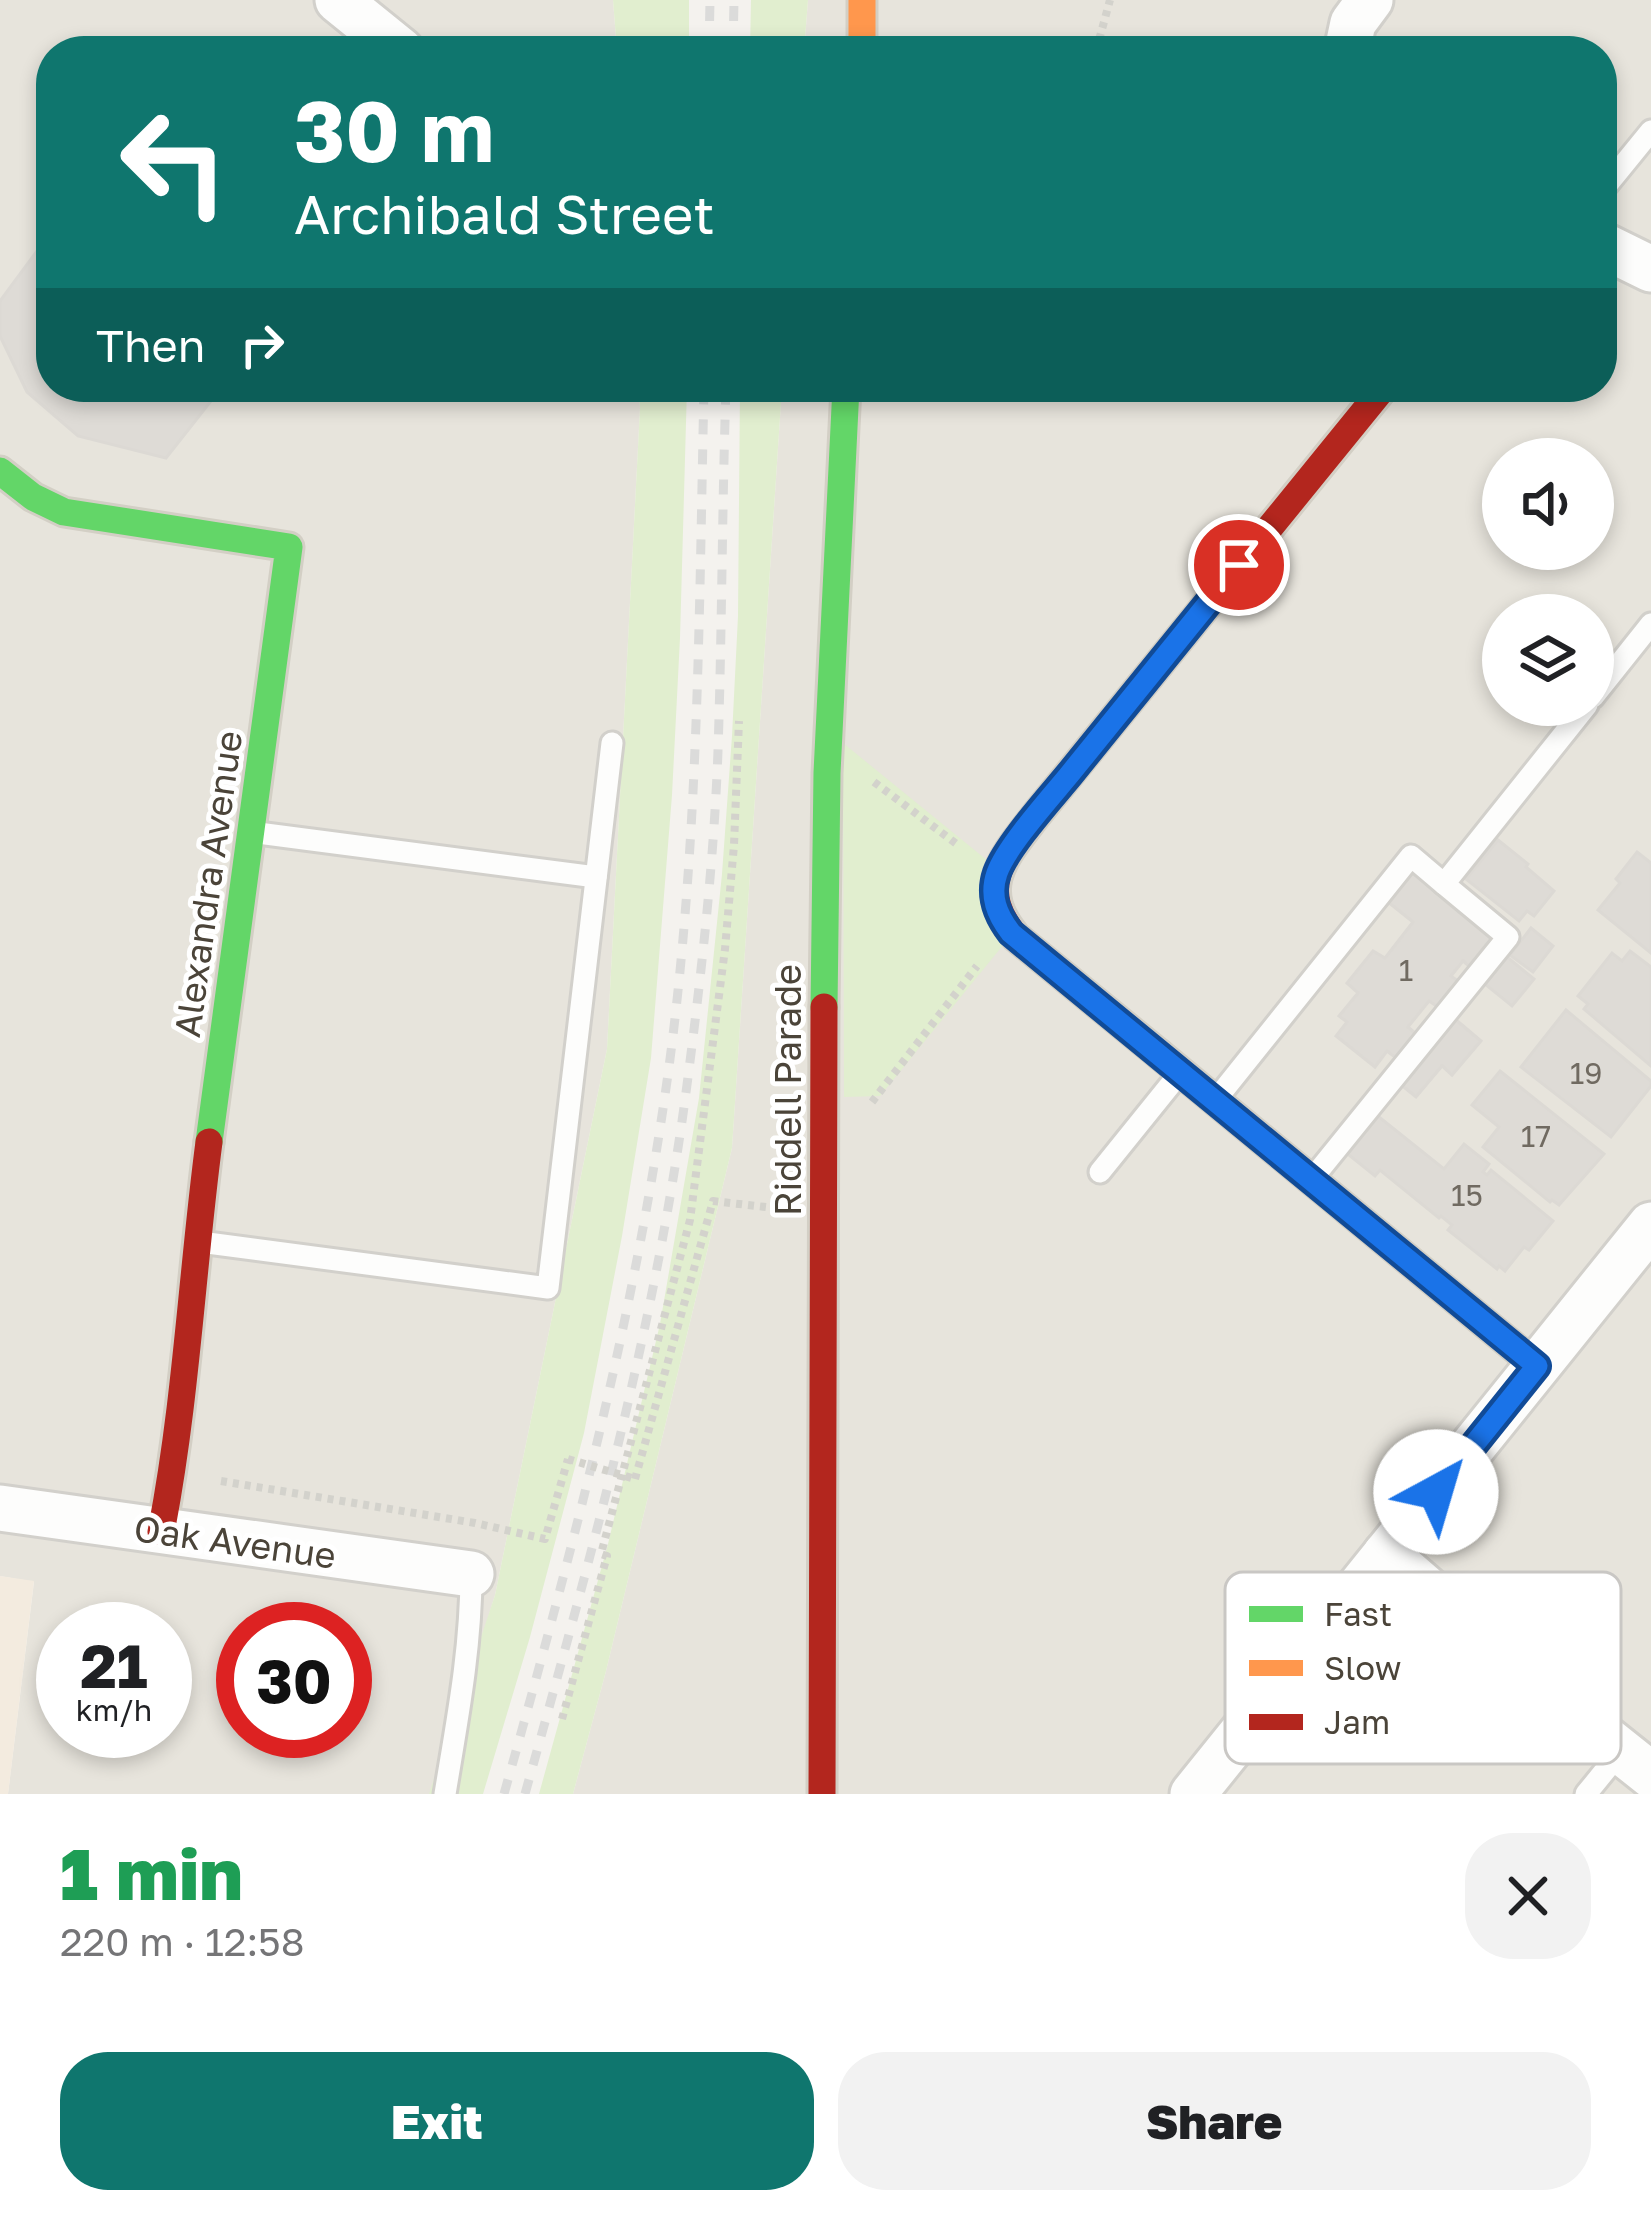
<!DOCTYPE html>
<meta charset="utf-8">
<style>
body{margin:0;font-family:"Golos Text",sans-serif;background:#f2f2f2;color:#202124;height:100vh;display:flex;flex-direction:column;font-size:45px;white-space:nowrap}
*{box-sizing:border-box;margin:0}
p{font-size:39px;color:#757577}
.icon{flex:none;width:66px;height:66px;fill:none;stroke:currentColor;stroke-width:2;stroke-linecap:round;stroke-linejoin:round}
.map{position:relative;height:1794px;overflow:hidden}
.panel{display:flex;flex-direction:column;background:#fff;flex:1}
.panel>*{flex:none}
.guide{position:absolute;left:36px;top:36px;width:1581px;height:366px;border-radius:48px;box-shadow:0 6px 18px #0003;background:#0f766e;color:#fff;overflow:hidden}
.tools{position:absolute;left:1482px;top:438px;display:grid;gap:24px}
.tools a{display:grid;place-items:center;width:132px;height:132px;border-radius:50%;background:#fff;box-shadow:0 6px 18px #0003;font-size:60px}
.speed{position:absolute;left:36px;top:1602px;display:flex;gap:24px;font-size:60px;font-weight:700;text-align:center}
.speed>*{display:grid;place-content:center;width:156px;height:156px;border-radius:50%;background:#fff;box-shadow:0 6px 18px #0003;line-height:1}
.speed small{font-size:30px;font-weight:400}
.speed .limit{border:18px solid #d22;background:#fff;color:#111}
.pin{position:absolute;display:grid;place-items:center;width:102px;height:102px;color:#fff;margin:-51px;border:6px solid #fff;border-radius:50%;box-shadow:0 3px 12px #0007}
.me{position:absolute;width:132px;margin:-66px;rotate:39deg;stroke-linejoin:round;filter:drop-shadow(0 0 9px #0008)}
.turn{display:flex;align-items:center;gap:42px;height:252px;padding:0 60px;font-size:54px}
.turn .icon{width:156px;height:156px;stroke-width:2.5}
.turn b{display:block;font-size:84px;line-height:102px}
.then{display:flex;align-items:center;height:114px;padding:0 60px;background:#0003;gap:24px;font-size:45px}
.round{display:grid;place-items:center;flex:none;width:126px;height:126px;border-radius:48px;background:#f2f2f2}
.overview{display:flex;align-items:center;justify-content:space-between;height:204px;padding:0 60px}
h1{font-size:72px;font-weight:800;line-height:90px;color:#1e9e55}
.button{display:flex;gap:24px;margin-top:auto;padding:24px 60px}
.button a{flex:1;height:138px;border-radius:48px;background:#0f766e;color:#fff;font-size:48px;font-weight:800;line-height:138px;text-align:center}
.button a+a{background:#f2f2f2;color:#202124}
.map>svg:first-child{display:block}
.residential{fill:#e7e4dc;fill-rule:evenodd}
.commercial{fill:#f3ebdf}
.green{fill:#e1eecf}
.building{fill:#dedbd6;stroke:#dcd9d4;stroke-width:3}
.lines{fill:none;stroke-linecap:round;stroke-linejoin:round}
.lane-casing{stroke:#d2d0cb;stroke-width:27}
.street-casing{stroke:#d2d0cb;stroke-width:51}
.fast-casing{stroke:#d3cfc5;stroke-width:33}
.slow-casing{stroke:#d3cfc5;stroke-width:33}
.jam-casing{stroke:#d3cfc5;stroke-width:33}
.path{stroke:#d3d2cc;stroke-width:8;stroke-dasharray:6 6;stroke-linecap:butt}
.lane{stroke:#fdfdfc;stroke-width:21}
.street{stroke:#fdfdfc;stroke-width:45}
.fast{stroke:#63d668;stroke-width:27}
.slow{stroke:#ff974d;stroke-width:27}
.jam{stroke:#b3261e;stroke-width:27}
.rail{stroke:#dbdbda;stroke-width:9;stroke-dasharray:15 15;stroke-linecap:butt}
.path-bridge{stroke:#d3d2cc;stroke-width:8;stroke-dasharray:6 6;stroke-linecap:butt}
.route-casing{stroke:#114b97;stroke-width:30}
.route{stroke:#1a73e8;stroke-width:21}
.labels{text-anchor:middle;stroke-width:10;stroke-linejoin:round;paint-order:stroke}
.number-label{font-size:30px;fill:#706a61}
.street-label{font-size:36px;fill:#4b4439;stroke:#fff}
.key{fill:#fff;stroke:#c9c7c4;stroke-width:3}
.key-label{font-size:33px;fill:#4b4439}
</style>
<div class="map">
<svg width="1651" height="1794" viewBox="0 0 1651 1794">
<rect width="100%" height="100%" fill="#f4f2ee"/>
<g class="residential">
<path d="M0,0H613L617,51H51V387H638L640,408L607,1049L495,1595L434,1794H8L34,1582L0,1576ZM63,1629H165V1731H63ZM243,1629H345V1731H243Z"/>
<path d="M808,0H1651V1794H573L606,1671L732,1148L782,387H1602V51H804ZM1503,459H1593V549H1503ZM1503,615H1593V705H1503Z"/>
</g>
<polygon class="commercial" points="0,1576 34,1581 8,1794 0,1794"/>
<g class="green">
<polygon points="613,0 689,0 689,51 617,51"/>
<polygon points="751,0 808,0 804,51 750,51"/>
<polygon points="638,387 687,387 680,638 672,795 651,1058 622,1236 584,1433 530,1637 483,1794 429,1794 495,1595 607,1049 640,408"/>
<polygon points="740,387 782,387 732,1148 606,1671 573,1794 539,1794 608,1544 660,1324 699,1098 722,874 732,736 738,616"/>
<polygon points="843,743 988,861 1004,944 880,1096 844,1097"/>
</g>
<g class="building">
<polygon points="51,232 51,387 222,387 166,458 78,436 27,392 0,336 0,301"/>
<polygon points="1498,840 1528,864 1526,867 1554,891 1534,916 1527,911 1519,921 1466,879"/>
<polygon points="1637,852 1651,863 1651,953 1598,910 1620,883 1616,879"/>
<polygon points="1412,872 1491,933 1490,940 1469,966 1463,961 1451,976 1458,981 1438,1007 1429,1001 1408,1027 1416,1034 1396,1058 1387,1051 1375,1067 1336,1036 1347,1022 1339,1016 1358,993 1347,983 1373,951 1385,958 1413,922 1388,902"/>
<polygon points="1531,928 1553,946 1533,972 1510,955"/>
<polygon points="1630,951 1651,967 1651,1066 1584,1009 1588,1004 1578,996 1612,953 1622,961"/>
<polygon points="1507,957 1534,979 1512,1006 1485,984"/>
<polygon points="1566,1010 1651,1081 1651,1086 1611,1137 1521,1067"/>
<polygon points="1455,1019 1481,1041 1452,1075 1442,1066 1416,1097 1400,1084"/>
<polygon points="1500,1071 1604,1154 1559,1205 1552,1200 1550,1202 1483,1147 1499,1127 1472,1105"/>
<polygon points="1374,1113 1444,1169 1464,1144 1489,1164 1483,1172 1487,1175 1491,1170 1553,1221 1529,1250 1524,1247 1505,1271 1499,1266 1497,1269 1448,1230 1452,1225 1441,1216 1439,1218 1380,1170 1375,1176 1344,1151"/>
</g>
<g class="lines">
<g class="lane-casing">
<g id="lane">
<polyline points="1602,191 1651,131"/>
<polyline points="1593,697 1651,624"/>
<polyline points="258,833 596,877"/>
<polyline points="1218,1097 1411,856 1444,884"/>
<polyline points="1100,1172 1179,1074"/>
<polyline points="1316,1174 1508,937 1444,884 1587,705"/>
<polyline points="200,1242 548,1288 612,743"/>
<path d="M445,1794C457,1721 471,1649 471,1574"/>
<polyline points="1586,1794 1621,1751"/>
</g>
</g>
<g class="street-casing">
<g id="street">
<polyline points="338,0 401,51"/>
<polyline points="1347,51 1353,23 1370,0"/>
<polyline points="1602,245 1651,269"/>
<polyline points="0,1508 471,1574"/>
<polyline points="1386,1554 1527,1676 1651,1775"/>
<polyline points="1193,1794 1651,1225"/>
</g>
</g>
<g class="fast-casing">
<g id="fast">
<polyline points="0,471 33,497 64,512 289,547 209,1142"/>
<polyline points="824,1007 827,773 846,387"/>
</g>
</g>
<g class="slow-casing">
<g id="slow">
<polyline points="862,0 862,51"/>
<polyline points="1159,1054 1537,1366"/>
</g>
</g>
<g class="jam-casing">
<g id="jam">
<path d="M1159,1054L1016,937C974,887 1004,857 1037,814L1384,387"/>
<path d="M161,1532C186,1404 192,1271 209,1142"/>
<polyline points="822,1794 824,1007"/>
</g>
</g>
<g class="path">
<polyline points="1096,51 1110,0"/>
<polyline points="874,782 958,845"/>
<polyline points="872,1102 977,966"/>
<polyline points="635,1479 713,1201 774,1208"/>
<polyline points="221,1481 475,1523 545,1539 568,1459"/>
<polyline points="562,1719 607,1556 601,1554 690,1220 725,949 734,845 739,721"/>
</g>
<use href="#lane" class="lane"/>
<use href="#street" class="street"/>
<use href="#fast" class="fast"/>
<use href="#slow" class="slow"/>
<use href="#jam" class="jam"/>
<g class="rail">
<polyline points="709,51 710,0"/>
<polyline points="733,51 734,0"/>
<path d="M504,1794C572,1552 637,1309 670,1059C699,836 699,611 704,387"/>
<path d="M525,1794C591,1557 657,1321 688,1077C702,969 714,859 718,751C722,629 722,508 726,387"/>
</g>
<polyline class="path-bridge" points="568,1459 635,1479"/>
</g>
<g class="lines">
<g class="route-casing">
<path id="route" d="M1239,565C1183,635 1126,705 1069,775C1050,798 1006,847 997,873C989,896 997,915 1011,933L1537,1366L1436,1492"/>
</g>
<use href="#route" class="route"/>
</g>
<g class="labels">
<g class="number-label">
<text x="1406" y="981">1</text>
<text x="1586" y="1084">19</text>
<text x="1536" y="1147">17</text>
<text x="1467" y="1206">15</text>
</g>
<g class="street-label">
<text transform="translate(208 884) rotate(-82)" y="13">Alexandra Avenue</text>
<text transform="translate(788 1090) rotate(-90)" y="13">Riddell Parade</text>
<text transform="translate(235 1542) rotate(8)" y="13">Oak Avenue</text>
</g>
</g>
<rect x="1225" y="1572" width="396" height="192" rx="18" class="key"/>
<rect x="1249" y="1606" width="54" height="16" fill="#63d668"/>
<rect x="1249" y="1660" width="54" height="16" fill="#ff974d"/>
<rect x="1249" y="1714" width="54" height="16" fill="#b3261e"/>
<g class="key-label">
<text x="1324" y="1626">Fast</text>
<text x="1324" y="1680">Slow</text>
<text x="1324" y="1734">Jam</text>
</g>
</svg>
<div class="tools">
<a><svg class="icon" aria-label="sound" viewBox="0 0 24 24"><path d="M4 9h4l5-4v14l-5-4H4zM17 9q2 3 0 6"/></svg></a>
<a><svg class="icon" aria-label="layers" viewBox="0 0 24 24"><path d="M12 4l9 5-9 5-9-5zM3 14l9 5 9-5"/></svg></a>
</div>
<div class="speed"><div>21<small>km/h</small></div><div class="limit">30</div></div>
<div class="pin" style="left:1239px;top:565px;background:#d93025"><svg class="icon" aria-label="arrive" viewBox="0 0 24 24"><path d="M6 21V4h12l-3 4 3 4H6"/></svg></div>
<svg class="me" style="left:1436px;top:1492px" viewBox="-20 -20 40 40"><circle r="19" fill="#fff"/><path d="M0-13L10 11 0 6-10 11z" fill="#1a73e8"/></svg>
<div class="guide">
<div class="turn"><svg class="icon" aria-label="left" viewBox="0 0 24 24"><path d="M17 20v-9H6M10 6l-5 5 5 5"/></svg><div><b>30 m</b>Archibald Street</div></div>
<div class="then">Then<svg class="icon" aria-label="right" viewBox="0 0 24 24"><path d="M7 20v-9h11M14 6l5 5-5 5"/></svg></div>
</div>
</div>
<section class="panel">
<div class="overview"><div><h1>1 min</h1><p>220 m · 12:58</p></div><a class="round"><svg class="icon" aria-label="close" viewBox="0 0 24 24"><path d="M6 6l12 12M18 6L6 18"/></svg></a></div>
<div class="button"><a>Exit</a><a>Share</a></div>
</section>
